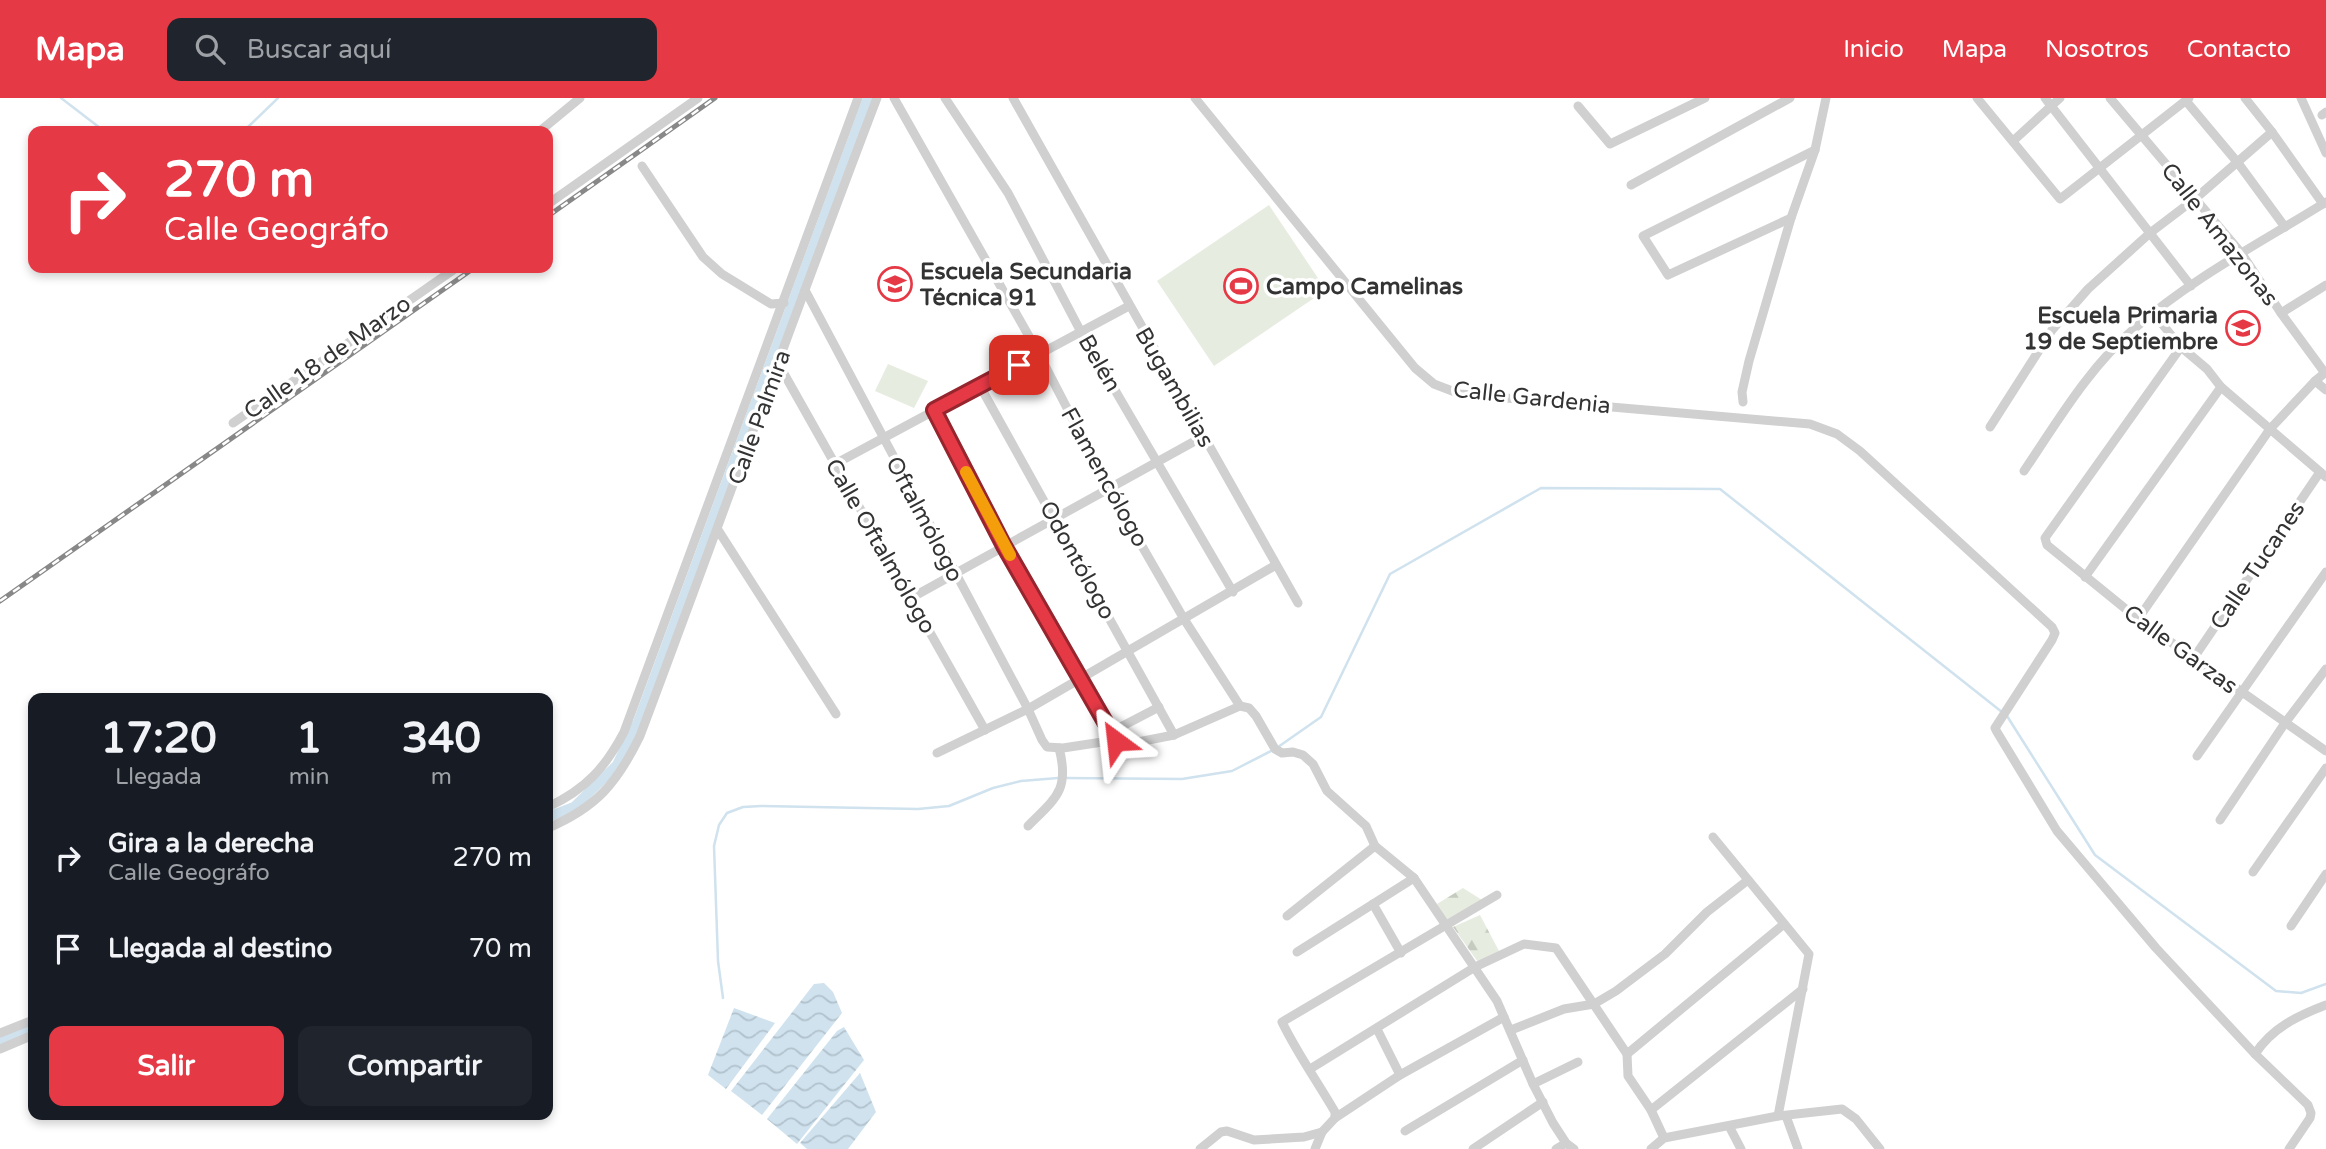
<!DOCTYPE html>
<html lang="es">
<meta charset="utf-8">
<style>
body{margin:0;font-family:"Varela Round",sans-serif;background:#20242c;color:#f1f3f6;height:100vh;display:flex;flex-direction:column;font-size:26px;white-space:nowrap}
*{box-sizing:border-box;margin:0}
p{font-size:23px;color:#9ea1a6}
.icon{flex:none;width:38px;height:38px;fill:none;stroke:currentColor;stroke-width:2;stroke-linecap:round;stroke-linejoin:round}
.map{position:relative;flex:1;overflow:hidden}
.sheet{position:absolute;left:28px;top:595px;width:525px;height:427px;display:flex;flex-direction:column;background:#171b24;border-radius:14px;box-shadow:0 4px 10px #0003}
.sheet>*{flex:none}
.hud{position:absolute;left:28px;top:28px;width:525px;height:147px;border-radius:14px;box-shadow:0 4px 10px #0003;background:#e63946;color:#fff;overflow:hidden}
.pin{position:absolute;display:grid;place-items:center;width:60px;height:60px;color:#fff;margin:-30px;border-radius:14px;box-shadow:0 4px 10px #0006}
.me{position:absolute;width:77px;margin:-38px;rotate:330deg;stroke-linejoin:round;filter:drop-shadow(0 0 5px #0008)}
.turn{display:flex;align-items:center;gap:24px;height:147px;padding:0 21px;font-size:32px}
.turn .icon{width:91px;height:91px;stroke-width:2.5}
.turn b{display:block;font-size:49px;line-height:60px}
.eta{display:flex;justify-content:space-evenly;align-items:center;height:119px;text-align:center}
.eta b{font-size:42px;font-weight:700;line-height:49px}
.action{display:flex;gap:14px;margin-top:auto;padding:14px 21px}
.action a{flex:1;height:80px;border-radius:14px;background:#e63946;color:#fff;font-size:28px;font-weight:700;line-height:80px;text-align:center}
.action a+a{background:#20242c;color:#f1f3f6}
ul{padding:0;list-style:none}
li{display:flex;align-items:center;gap:21px;height:91px;padding:0 21px}
li div{flex:1}
li b{display:block;font-size:26px}
li em{font-style:normal}
header{display:flex;align-items:center;gap:42px;box-sizing:border-box;height:98px;padding:0 35px;background:#e63946;color:#fff}
header strong{font-size:33px}
nav{display:flex;gap:38px;margin-inline-start:auto;font-size:24px}
.search{width:490px;height:63px;background:#20242c;display:flex;align-items:center;gap:18px;box-sizing:border-box;padding:0 24px;border-radius:14px;color:#9ea1a6;font-size:26px}
.map>svg:first-child{display:block}
.forest{fill:url(#forest-firs)}
.park{fill:#e6ecdf}
.water{fill:url(#water-waves)}
.lines{fill:none;stroke-linecap:round;stroke-linejoin:round}
.stream{stroke:#cfe2ee;stroke-width:2.5}
.canal{stroke:#cfe2ee;stroke-width:10}
.minor{stroke:#d0d0d0;stroke-width:9}
.rail-casing{stroke:#888;stroke-width:5}
.rail{stroke:#fff;stroke-width:2.5;stroke-dasharray:8;stroke-linecap:butt}
.route-casing{stroke:#96252e;stroke-width:18}
.route{stroke:#e63946;stroke-width:12}
.slow{stroke:#f59e0b;stroke-width:12}
.labels{text-anchor:middle;stroke-width:7;stroke-linejoin:round;paint-order:stroke}
.street-label{font-size:23px;fill:#333;stroke:#fff}
.poi-label{font-size:23px;font-weight:bold;fill:#333;stroke:#fff;text-anchor:start}
</style>
<header>
<strong>Mapa</strong>
<div class="search"><svg class="icon" aria-label="search" viewBox="0 0 24 24"><circle cx="10" cy="10" r="6"/><path d="M15 15l6 6"/></svg>Buscar aquí</div>
<nav><a>Inicio</a><a>Mapa</a><a>Nosotros</a><a>Contacto</a></nav>
</header>
<div class="map">
<svg width="2326" height="1051" viewBox="0 0 2326 1051">
<defs>
<pattern id="forest-firs" width="22" height="20" patternUnits="userSpaceOnUse" patternTransform="scale(1.75)"><rect width="22" height="20" fill="#e6ecdf"/><path d="M5 1l3.5 6h-7zM16 11l3.5 6h-7z" fill="#c6cbc0"/></pattern>
<pattern id="water-waves" width="16" height="10" patternUnits="userSpaceOnUse" patternTransform="scale(1.75)"><rect width="16" height="10" fill="#cfe2ee"/><path d="M0 5q4-4 8 0t8 0" fill="none" stroke="#b2c2cd"/></pattern>
</defs>
<rect width="100%" height="100%" fill="#fff"/>
<g class="forest">
<polygon points="1463,790 1482,802 1447,823 1437,806"/>
<polygon points="1480,817 1499,853 1478,864 1453,829"/>
</g>
<g class="park">
<polygon points="1269,107 1326,192 1214,268 1157,183"/>
<polygon points="888,266 928,283 914,310 875,293"/>
</g>
<g class="water">
<polygon points="824,885 833,894 842,915 762,1017 731,993 814,886"/>
<polygon points="734,910 775,925 726,991 708,977"/>
<polygon points="844,929 864,962 797,1046 767,1021 837,933"/>
<polygon points="860,975 876,1014 848,1051 807,1051 800,1045"/>
</g>
<g class="lines">
<g class="stream">
<polyline points="61,0 104,33"/>
<polyline points="204,33 248,29 278,0"/>
<polyline points="1278,649 1321,619 1390,476 1541,390 1720,391 2007,618 2095,757 2276,893 2301,895 2326,886"/>
<polyline points="1065,680 1182,681 1232,673 1273,652"/>
<polyline points="723,900 718,863 714,748 719,727 727,715 743,709 761,708 918,711 949,708 993,690 1021,683 1058,680"/>
</g>
<g class="canal">
<polyline points="548,719 574,709 617,667 638,624 868,0"/>
<polyline points="0,941 33,928"/>
</g>
<g class="minor">
<polyline points="894,0 1039,256 1109,391 1184,521 1240,608"/>
<polyline points="945,0 1008,95 1081,234 1233,494"/>
<polyline points="1013,0 1298,505"/>
<polyline points="1195,0 1415,270 1434,286 1460,296 1810,326 1837,336 1860,353 2052,529 2055,535 2052,542 1995,630 1997,634 2057,733 2156,850 2255,956 2308,1007 2311,1015 2310,1020 2289,1051"/>
<polyline points="1977,0 2060,101 2189,0"/>
<polyline points="2045,0 2191,188"/>
<polyline points="2110,0 2242,156 2281,215 2325,275"/>
<polyline points="2245,0 2272,34 2323,106"/>
<polyline points="2301,0 2326,55"/>
<polyline points="2186,3 2238,65 2285,129"/>
<polyline points="1578,8 1610,46 1705,0"/>
<polyline points="2322,17 2326,14"/>
<polyline points="540,33 580,0"/>
<polyline points="2013,43 2060,0"/>
<polyline points="642,68 703,159 722,176 771,206 784,205"/>
<polyline points="1631,87 1790,0"/>
<polyline points="548,106 698,0"/>
<polyline points="1791,120 1668,177 1643,138 1815,52"/>
<polyline points="805,192 1028,611 1042,642 1047,649 1063,650 1109,643 1138,644 1174,637 1240,608 1249,610 1256,618 1275,651 1282,655 1293,654 1303,657 1313,666 1327,693 1366,728 1375,748 1414,780 1373,806 1401,855"/>
<polyline points="2153,215 2181,249 2207,271 2221,289 2326,379"/>
<polyline points="2281,215 2326,187"/>
<polyline points="2181,249 2045,440 2047,447 2138,521 2326,653"/>
<polyline points="778,265 985,632"/>
<polyline points="2315,283 2326,292"/>
<polyline points="980,288 1174,637"/>
<polyline points="1743,304 1742,294 1749,263 1791,120 1815,52 1826,0"/>
<polyline points="934,312 1005,448 1116,643"/>
<polyline points="233,325 456,170"/>
<polyline points="1990,329 2052,232 2088,191 2150,135 2196,100 2272,34"/>
<polyline points="835,366 1129,208"/>
<path d="M2024,373C2057,324 2089,269 2135,230C2192,180 2262,144 2326,104"/>
<polyline points="718,432 836,616"/>
<polyline points="2085,479 2221,289"/>
<polyline points="911,500 1204,338"/>
<polyline points="2138,521 2270,331 2315,283 2326,274"/>
<polyline points="2193,561 2320,374"/>
<polyline points="1111,634 1159,609"/>
<polyline points="937,655 1028,611 1276,467"/>
<polyline points="2197,658 2326,474"/>
<path d="M548,709C586,691 605,670 624,634L858,0"/>
<polyline points="2220,722 2285,625 2326,571"/>
<path d="M1028,728C1056,700 1070,692 1059,650"/>
<path d="M548,730C597,709 617,685 640,638C720,425 796,212 877,0"/>
<polyline points="1713,739 1809,856 1778,1018"/>
<polyline points="2253,774 2326,670"/>
<polyline points="1414,780 1497,903 1533,986 1553,1025 1566,1045 1574,1051"/>
<polyline points="1287,818 1375,748"/>
<polyline points="2291,828 2326,776"/>
<polyline points="1297,854 1373,806"/>
<polyline points="1377,931 1400,977"/>
<polyline points="1511,932 1564,911 1594,906 1616,893 1665,856 1707,814 1748,782"/>
<polyline points="0,935 33,922"/>
<polyline points="0,951 33,937"/>
<polyline points="1627,956 1628,978 1651,1012 1803,891"/>
<path d="M2255,956C2272,930 2297,918 2326,907"/>
<polyline points="1310,971 1475,869 1524,846 1556,850 1627,956 1784,826"/>
<polyline points="1533,986 1578,964"/>
<polyline points="1651,1012 1664,1040"/>
<polyline points="1786,1018 1798,1051"/>
<path d="M1335,1020V1014C1317,983 1297,955 1282,924L1497,797"/>
<polyline points="1729,1028 1741,1051"/>
<polyline points="1405,1033 1523,962"/>
<polyline points="1200,1051 1221,1034 1227,1033 1254,1042 1304,1039 1322,1034 1335,1020 1400,977 1504,919"/>
<polyline points="1315,1051 1322,1034"/>
<polyline points="1473,1051 1543,1004"/>
<polyline points="1556,1051 1566,1045"/>
<polyline points="1651,1051 1664,1040 1778,1018 1842,1011 1856,1021 1880,1051"/>
</g>
<g class="rail-casing">
<g id="rail">
<polyline points="548,118 715,0"/>
<polyline points="0,503 474,170"/>
</g>
</g>
<use href="#rail" class="rail"/>
</g>
<g class="lines">
<g class="route-casing">
<polyline id="route" points="1019,267 934,312 1004,448 1116,643"/>
</g>
<use href="#route" class="route"/>
<polyline class="slow" points="966,374 1010,457"/>
</g>
<defs>
<g id="school-ring" transform="scale(1.75)"><circle r="9.5" fill="#fff" stroke="#e63946" stroke-width="1.5"/><path d="M0-5L7-2L0 1L-7-2ZM-4 1L0 2.5L4 1V4Q0 6-4 4Z" fill="#e63946"/></g>
<g id="stadium-ring" transform="scale(1.75)"><circle r="9.5" fill="#fff" stroke="#e63946" stroke-width="1.5"/><path d="M0-5a6.5 5 0 1 0 0 10a6.5 5 0 1 0 0-10ZM-3.5-1.8h7v3.6h-7Z" fill="#e63946"/></g>
</defs>
<g fill-rule="evenodd">
<use href="#school-ring" x="895" y="186"/>
<use href="#stadium-ring" x="1241" y="188"/>
<use href="#school-ring" x="2243" y="230"/>
</g>
<g class="labels">
<g class="street-label">
<text transform="translate(2220 136) rotate(52)" y="8">Calle Amazonas</text>
<text transform="translate(327 259) rotate(-35)" y="8">Calle 18 de Marzo</text>
<text transform="translate(1100 265) rotate(60)" y="8">Belén</text>
<text transform="translate(1175 289) rotate(60)" y="8">Bugambilias</text>
<text transform="translate(1532 299) rotate(6)" y="8">Calle Gardenia</text>
<text transform="translate(759 319) rotate(-70)" y="8">Calle Palmira</text>
<text transform="translate(1105 379) rotate(61)" y="8">Flamencólogo</text>
<text transform="translate(925 421) rotate(62)" y="8">Oftalmólogo</text>
<text transform="translate(881 448) rotate(60)" y="8">Calle Oftalmólogo</text>
<text transform="translate(1078 462) rotate(61)" y="8">Odontólogo</text>
<text transform="translate(2257 467) rotate(-56)" y="8">Calle Tucanes</text>
<text transform="translate(2181 551) rotate(36)" y="8">Calle Garzas</text>
</g>
<g class="poi-label">
<text x="920" y="181">Escuela Secundaria<tspan x="920" dy="26">Técnica 91</tspan></text>
<text x="1266" y="196">Campo Camelinas</text>
<text x="2218" y="225" text-anchor="end">Escuela Primaria<tspan x="2218" dy="26">19 de Septiembre</tspan></text>
</g>
</g>
</svg>
<div class="pin" style="left:1019px;top:267px;background:#d93025"><svg class="icon" aria-label="arrive" viewBox="0 0 24 24"><path d="M6 21V4h12l-3 4 3 4H6"/></svg></div>
<svg class="me" style="left:1116px;top:643px" viewBox="-20 -20 40 40"><path d="M0-17L14 15 0 8-14 15z" fill="#e63946" stroke="#fff" stroke-width="4"/></svg>
<div class="hud">
<div class="turn"><svg class="icon" aria-label="right" viewBox="0 0 24 24"><path d="M7 20v-9h11M14 6l5 5-5 5"/></svg><div><b>270 m</b>Calle Geográfo</div></div>
</div>
<section class="sheet">
<div class="eta">
<div><b>17:20</b><p>Llegada</p></div>
<div><b>1</b><p>min</p></div>
<div><b>340</b><p>m</p></div>
</div>
<ul>
<li><svg class="icon" aria-label="right" viewBox="0 0 24 24"><path d="M7 20v-9h11M14 6l5 5-5 5"/></svg><div><b>Gira a la derecha</b><p>Calle Geográfo</p></div><em>270 m</em></li>
<li><svg class="icon" aria-label="arrive" viewBox="0 0 24 24"><path d="M6 21V4h12l-3 4 3 4H6"/></svg><div><b>Llegada al destino</b></div><em>70 m</em></li>
</ul>
<div class="action"><a>Salir</a><a>Compartir</a></div>
</section>
</div>
